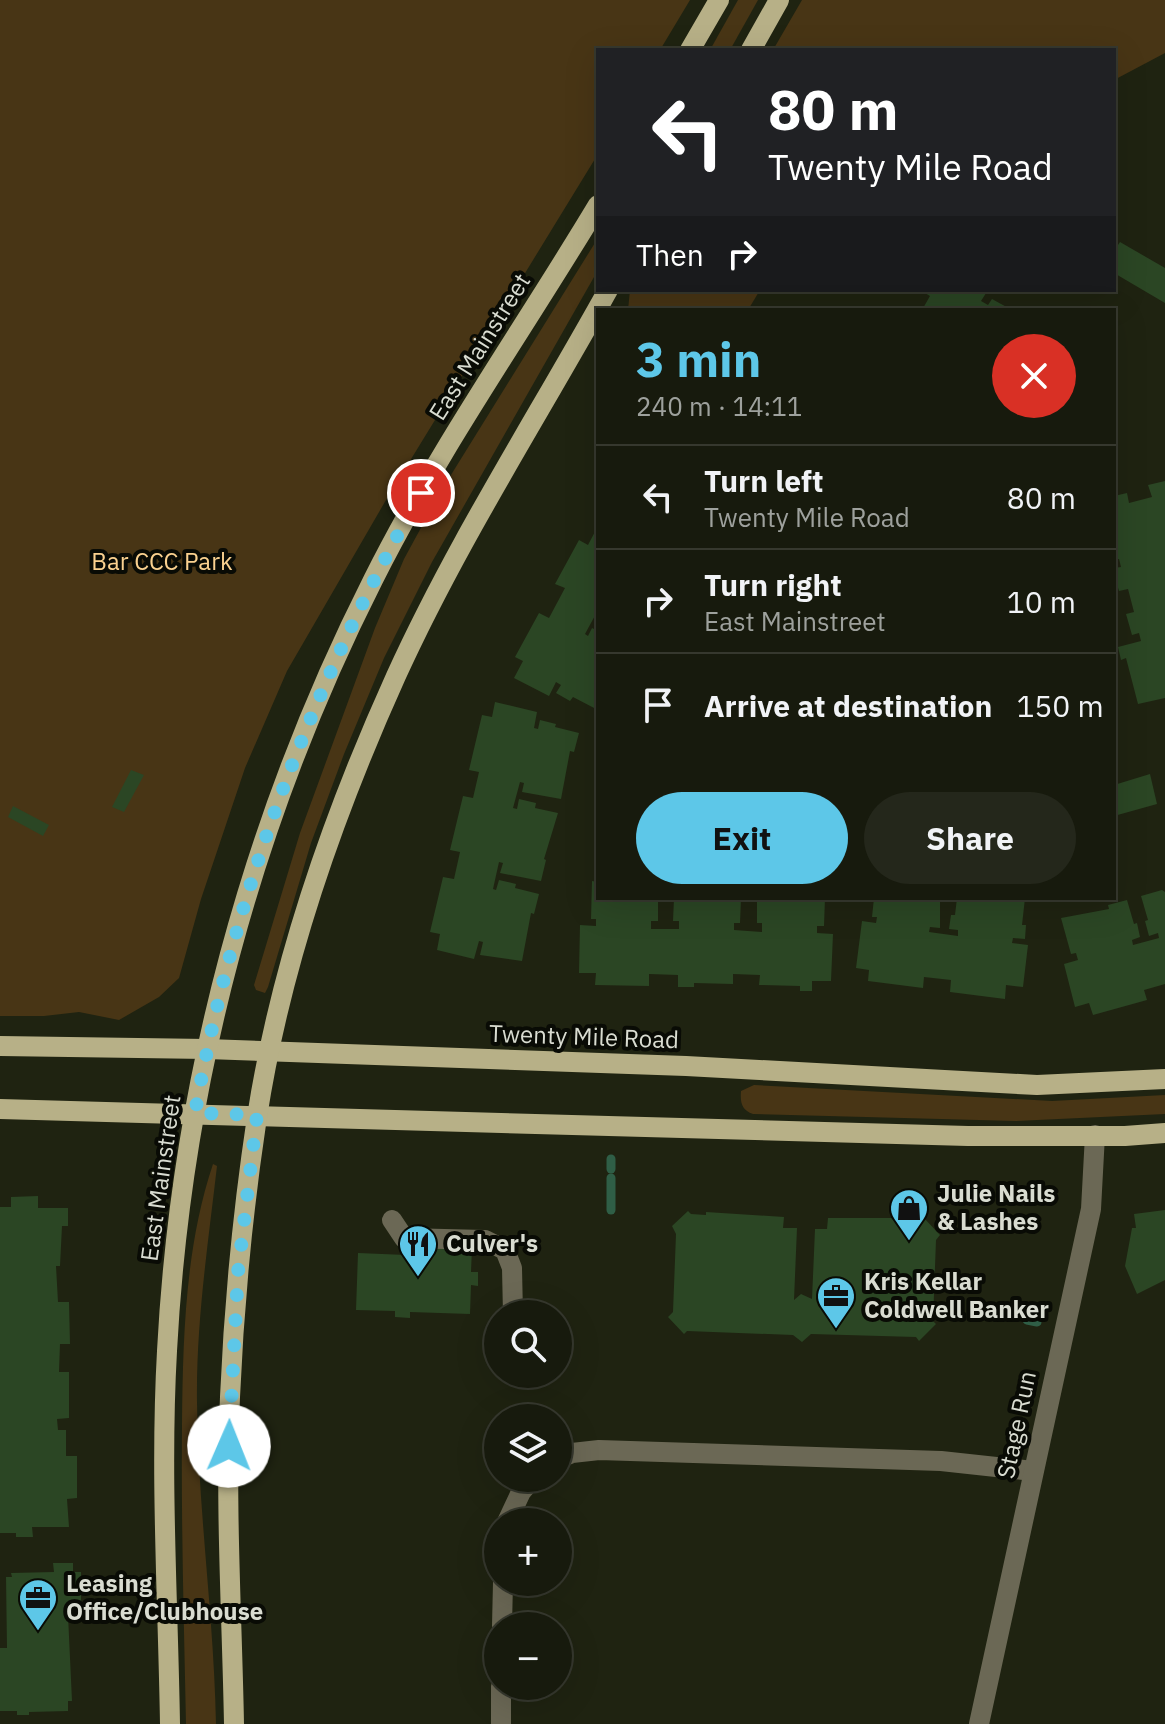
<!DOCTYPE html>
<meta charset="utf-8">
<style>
body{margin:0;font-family:"IBM Plex Sans",sans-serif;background:#24271b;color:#f1f3f6;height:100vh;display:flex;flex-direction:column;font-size:30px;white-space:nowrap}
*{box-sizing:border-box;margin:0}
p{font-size:26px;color:#9ea19d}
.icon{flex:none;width:44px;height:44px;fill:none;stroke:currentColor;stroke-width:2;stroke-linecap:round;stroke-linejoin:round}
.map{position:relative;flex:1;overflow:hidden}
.side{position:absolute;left:596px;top:308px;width:520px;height:592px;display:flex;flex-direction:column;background:#171a0d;border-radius:0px;box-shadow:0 8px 32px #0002,0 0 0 2px #36382e}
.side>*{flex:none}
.banner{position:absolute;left:596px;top:48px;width:520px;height:244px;border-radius:0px;box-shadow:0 8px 32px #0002,0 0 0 2px #36382e;background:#202124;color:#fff;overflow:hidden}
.controls{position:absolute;left:484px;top:1300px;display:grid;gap:16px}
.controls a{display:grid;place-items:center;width:88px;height:88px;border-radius:50%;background:#171a0d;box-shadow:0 8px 32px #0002,0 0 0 2px #36382e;font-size:40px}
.pin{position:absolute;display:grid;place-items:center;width:68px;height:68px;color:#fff;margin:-34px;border:4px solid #fff;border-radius:50%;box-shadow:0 2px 8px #0007}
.me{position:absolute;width:88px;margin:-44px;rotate:1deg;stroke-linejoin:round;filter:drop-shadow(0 0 6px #0008)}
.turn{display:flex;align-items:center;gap:28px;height:168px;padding:0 40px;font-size:36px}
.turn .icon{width:104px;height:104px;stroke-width:2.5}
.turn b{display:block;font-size:56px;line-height:68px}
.then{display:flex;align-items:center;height:76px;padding:0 40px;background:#0003;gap:16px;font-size:30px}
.round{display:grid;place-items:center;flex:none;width:84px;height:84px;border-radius:42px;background:#24271b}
.summary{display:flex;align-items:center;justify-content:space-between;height:136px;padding:0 40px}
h1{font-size:48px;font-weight:700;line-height:60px;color:#5dc7e8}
.button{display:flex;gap:16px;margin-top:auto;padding:16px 40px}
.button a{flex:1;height:92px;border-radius:48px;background:#5dc7e8;color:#111;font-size:32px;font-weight:700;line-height:92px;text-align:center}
.button a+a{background:#24271b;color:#f1f3f6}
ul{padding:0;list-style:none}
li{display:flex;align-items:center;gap:24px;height:104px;padding:0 40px;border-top:2px solid #36382e}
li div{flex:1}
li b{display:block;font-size:30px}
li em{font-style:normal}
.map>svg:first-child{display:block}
.green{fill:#483515}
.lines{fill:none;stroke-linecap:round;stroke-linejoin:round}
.stream{stroke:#2f5e46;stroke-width:9}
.building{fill:#2b4624}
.minor{stroke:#6b6855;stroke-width:20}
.major{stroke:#b7b087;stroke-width:20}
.route{stroke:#5dc7e8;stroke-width:14;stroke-dasharray:0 25.2}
.labels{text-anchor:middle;stroke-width:8;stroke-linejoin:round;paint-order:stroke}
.street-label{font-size:24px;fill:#d9dcd1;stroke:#090b05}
.park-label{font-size:24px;fill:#fad18f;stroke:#090b05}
.poi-label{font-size:24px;font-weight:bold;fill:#d9dcd1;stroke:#090b05;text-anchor:start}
</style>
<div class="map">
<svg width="1165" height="1724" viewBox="0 0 1165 1724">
<rect width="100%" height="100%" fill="#1f2311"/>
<g class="green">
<polygon points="0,0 690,0 660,50 598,50 598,154 386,500 287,671 245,768 201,899 179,978 159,997 119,1020 79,1012 44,1016 0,1016"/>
<polygon points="738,0 758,0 730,50 710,50"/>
<polygon points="802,0 1165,0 1165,53 1114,80 1114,50 773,50"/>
<polygon points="598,238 598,270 432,562 384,658 344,754 311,843 268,987 265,993 256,990 254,985 300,833 375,628 404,559 441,491"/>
<polygon points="630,290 760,290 748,310 628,310"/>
<path d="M754,1085L1052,1101L1165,1095V1114L1016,1121L753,1114C742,1110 740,1103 741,1091Z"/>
<path d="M213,1164L217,1166C208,1244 196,1323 197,1402C198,1510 214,1617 216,1724H186C184,1624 181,1524 182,1424C183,1337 185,1248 213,1164Z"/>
</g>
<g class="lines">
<g class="stream">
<polyline points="611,1169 611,1159"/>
<polyline points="611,1210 611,1178"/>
<polyline points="1027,1320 1037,1322"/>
</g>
</g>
<g class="building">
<polygon points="1120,242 1165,268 1165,303 1114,273 1114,251"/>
<polygon points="920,290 988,290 981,301 988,305 992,299 1012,310 922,310 930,296"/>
<polygon points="1165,481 1165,698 1138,704 1126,658 1121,660 1118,647 1141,641 1139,633 1132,635 1126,614 1134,612 1128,589 1119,591 1114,574 1114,568 1121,567 1119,559 1114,560 1114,496 1127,493 1129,503 1152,497 1148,485"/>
<polygon points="598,526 598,610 585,634 588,636 592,628 598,631 598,704 596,709 573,697 570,701 556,693 561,685 556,682 549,696 514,678 523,661 515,657 539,613 549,618 565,588 555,584 579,540 588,545"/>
<polygon points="495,702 537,712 534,728 538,729 540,720 556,724 555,727 579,733 574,752 570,751 561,799 522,792 524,783 520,782 513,808 517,809 519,799 536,803 535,808 558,813 544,859 546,860 541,881 500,873 503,863 499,862 493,889 496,890 499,880 516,884 515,888 539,894 534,914 531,913 522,961 480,955 483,942 479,941 474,959 437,950 440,934 430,932 443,877 454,879 460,852 450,850 463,796 473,798 479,772 469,770 482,715 492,717"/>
<polygon points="131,770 144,775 124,812 112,807"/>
<polygon points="1150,774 1157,804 1114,816 1114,785"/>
<polygon points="13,806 49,825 43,836 8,817"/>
<polygon points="592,881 598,882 598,898 658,898 658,921 651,921 651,929 679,929 679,921 673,921 674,898 741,898 740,923 734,923 734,930 762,932 762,923 757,923 757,898 825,898 824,926 817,926 817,933 833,934 831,981 812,981 812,991 800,991 800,986 759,985 760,975 733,974 733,984 694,983 694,987 678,987 678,975 649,974 649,986 595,985 596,973 579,973 580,925 596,926 596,919 591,919"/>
<polygon points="1162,890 1165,892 1165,984 1144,990 1147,1000 1093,1015 1089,1003 1075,1007 1064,964 1078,960 1076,953 1071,954 1061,918 1109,909 1108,905 1127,900 1134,924 1137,923 1140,937 1132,940 1133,945 1159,938 1158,933 1149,936 1145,921 1148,920 1141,896"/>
<polygon points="874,898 940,898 940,928 930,927 929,932 958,936 958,930 949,929 951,915 955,915 957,898 1025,898 1022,925 1026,925 1025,939 1013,938 1012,943 1028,945 1023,987 1006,985 1005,999 950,992 951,980 924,977 923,988 868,981 869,970 856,968 862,921 876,923 877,917 872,917"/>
<polygon points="38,1196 38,1208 68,1208 68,1226 62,1226 60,1266 56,1266 58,1302 69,1302 70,1344 60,1344 59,1372 69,1372 69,1418 57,1419 58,1430 66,1430 66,1456 77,1456 77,1498 67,1499 69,1527 32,1527 33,1537 16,1537 16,1533 0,1533 0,1207 11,1207 11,1197"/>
<polygon points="1165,1210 1165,1280 1137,1294 1125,1266 1132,1228 1136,1228 1134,1214"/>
<polygon points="688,1211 691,1214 706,1215 706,1212 784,1217 783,1228 797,1228 794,1300 801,1294 812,1299 815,1229 827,1229 828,1218 905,1218 905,1221 921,1221 924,1218 940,1235 936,1240 933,1321 936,1324 919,1341 916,1337 811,1334 802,1342 793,1335 687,1331 684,1334 668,1317 673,1312 676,1234 672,1226"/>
<polygon points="406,1244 472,1247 471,1272 478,1272 478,1286 471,1285 470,1314 410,1312 410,1318 395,1317 395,1311 356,1310 358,1253 406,1255"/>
<polygon points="53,1563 73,1563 73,1572 81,1572 81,1615 68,1615 72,1701 68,1701 68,1711 29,1712 29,1715 17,1715 17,1711 0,1711 0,1648 7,1648 6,1577 12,1577 11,1573 54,1572"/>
</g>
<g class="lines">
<g class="minor">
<polyline points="392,1220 404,1238 485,1240 505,1250 512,1268 513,1314"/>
<polyline points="558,1459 572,1453 599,1450 941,1461 1033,1471"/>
<polyline points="507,1522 521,1492 533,1478"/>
<polyline points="502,1626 503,1582"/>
<polyline points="501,1724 501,1686"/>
<polyline points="979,1724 1091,1209 1095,1135"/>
</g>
<g class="major">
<polyline points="690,50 719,0"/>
<polyline points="751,50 779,0"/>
<polyline points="0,1046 207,1049 686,1066 1037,1085 1165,1079"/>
<polyline points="0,1109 968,1136 1125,1136 1165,1133"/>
<path d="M170,1724C168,1600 160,1475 167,1351C181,1083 252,819 373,580C438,450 523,330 598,205"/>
<path d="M234,1724C232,1615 225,1506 230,1397C234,1304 243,1210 257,1117C280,968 334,813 396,676C457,542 537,418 608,290"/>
</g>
</g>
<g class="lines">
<path class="route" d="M229,1446L238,1272L257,1115L195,1113C234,894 311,687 421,493"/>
</g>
<defs>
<g id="shop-pin" transform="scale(2)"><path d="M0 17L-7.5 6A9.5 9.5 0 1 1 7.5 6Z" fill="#5dc7e8" stroke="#090b05"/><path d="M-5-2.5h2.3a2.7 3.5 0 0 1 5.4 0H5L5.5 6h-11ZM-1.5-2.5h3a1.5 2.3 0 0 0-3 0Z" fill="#111"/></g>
<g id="restaurant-pin" transform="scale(2)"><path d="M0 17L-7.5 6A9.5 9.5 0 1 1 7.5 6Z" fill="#5dc7e8" stroke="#090b05"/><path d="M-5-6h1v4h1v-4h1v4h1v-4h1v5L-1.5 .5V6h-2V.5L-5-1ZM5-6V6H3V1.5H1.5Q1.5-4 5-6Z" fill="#111"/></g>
<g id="office-pin" transform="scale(2)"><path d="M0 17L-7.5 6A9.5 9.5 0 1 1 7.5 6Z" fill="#5dc7e8" stroke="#090b05"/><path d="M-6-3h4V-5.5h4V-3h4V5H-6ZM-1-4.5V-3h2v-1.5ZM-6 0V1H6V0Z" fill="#111"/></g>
</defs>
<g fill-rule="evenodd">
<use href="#shop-pin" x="909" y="1208"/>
<use href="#restaurant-pin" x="418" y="1244"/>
<use href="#office-pin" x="836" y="1296"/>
<use href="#office-pin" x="38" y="1598"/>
</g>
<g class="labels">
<g class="street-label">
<text transform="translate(480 347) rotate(-58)" y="8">East Mainstreet</text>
<text transform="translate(584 1037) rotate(2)" y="8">Twenty Mile Road</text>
<text transform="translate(161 1178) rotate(-82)" y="8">East Mainstreet</text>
<text transform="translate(1017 1425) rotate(-78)" y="8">Stage Run</text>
</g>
<g class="park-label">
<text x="162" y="570">Bar CCC Park</text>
</g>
<g class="poi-label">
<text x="937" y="1202">Julie Nails<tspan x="937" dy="28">&amp; Lashes</tspan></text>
<text x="446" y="1252">Culver's</text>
<text x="864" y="1290">Kris Kellar<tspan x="864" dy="28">Coldwell Banker</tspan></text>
<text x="66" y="1592">Leasing<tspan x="66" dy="28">Office/Clubhouse</tspan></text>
</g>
</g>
</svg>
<div class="controls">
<a><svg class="icon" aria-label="search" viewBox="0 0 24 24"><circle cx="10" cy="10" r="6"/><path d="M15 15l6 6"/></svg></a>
<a><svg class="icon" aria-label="layers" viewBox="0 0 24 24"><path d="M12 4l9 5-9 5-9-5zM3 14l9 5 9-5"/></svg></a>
<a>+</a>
<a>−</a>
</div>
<div class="pin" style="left:421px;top:493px;background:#d93025"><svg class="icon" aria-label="arrive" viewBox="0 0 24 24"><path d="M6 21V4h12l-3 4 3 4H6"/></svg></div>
<svg class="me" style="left:229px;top:1446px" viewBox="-20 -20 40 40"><circle r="19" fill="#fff"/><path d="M0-13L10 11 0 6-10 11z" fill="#5dc7e8"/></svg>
<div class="banner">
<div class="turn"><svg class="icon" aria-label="left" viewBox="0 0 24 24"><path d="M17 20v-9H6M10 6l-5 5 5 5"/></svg><div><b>80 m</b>Twenty Mile Road</div></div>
<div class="then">Then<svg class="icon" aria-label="right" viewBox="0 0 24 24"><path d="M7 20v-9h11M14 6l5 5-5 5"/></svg></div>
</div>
<section class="side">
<div class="summary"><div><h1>3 min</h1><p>240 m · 14:11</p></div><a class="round" style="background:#d93025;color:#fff"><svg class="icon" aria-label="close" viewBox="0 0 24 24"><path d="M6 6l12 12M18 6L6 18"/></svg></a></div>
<ul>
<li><svg class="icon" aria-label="left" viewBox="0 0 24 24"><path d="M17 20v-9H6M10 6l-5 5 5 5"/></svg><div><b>Turn left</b><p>Twenty Mile Road</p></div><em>80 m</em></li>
<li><svg class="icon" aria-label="right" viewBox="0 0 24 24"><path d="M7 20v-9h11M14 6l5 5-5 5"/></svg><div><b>Turn right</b><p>East Mainstreet</p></div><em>10 m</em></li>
<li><svg class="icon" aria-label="arrive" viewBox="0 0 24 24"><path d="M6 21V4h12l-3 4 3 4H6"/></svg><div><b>Arrive at destination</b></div><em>150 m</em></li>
</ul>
<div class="button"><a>Exit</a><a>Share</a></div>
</section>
</div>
